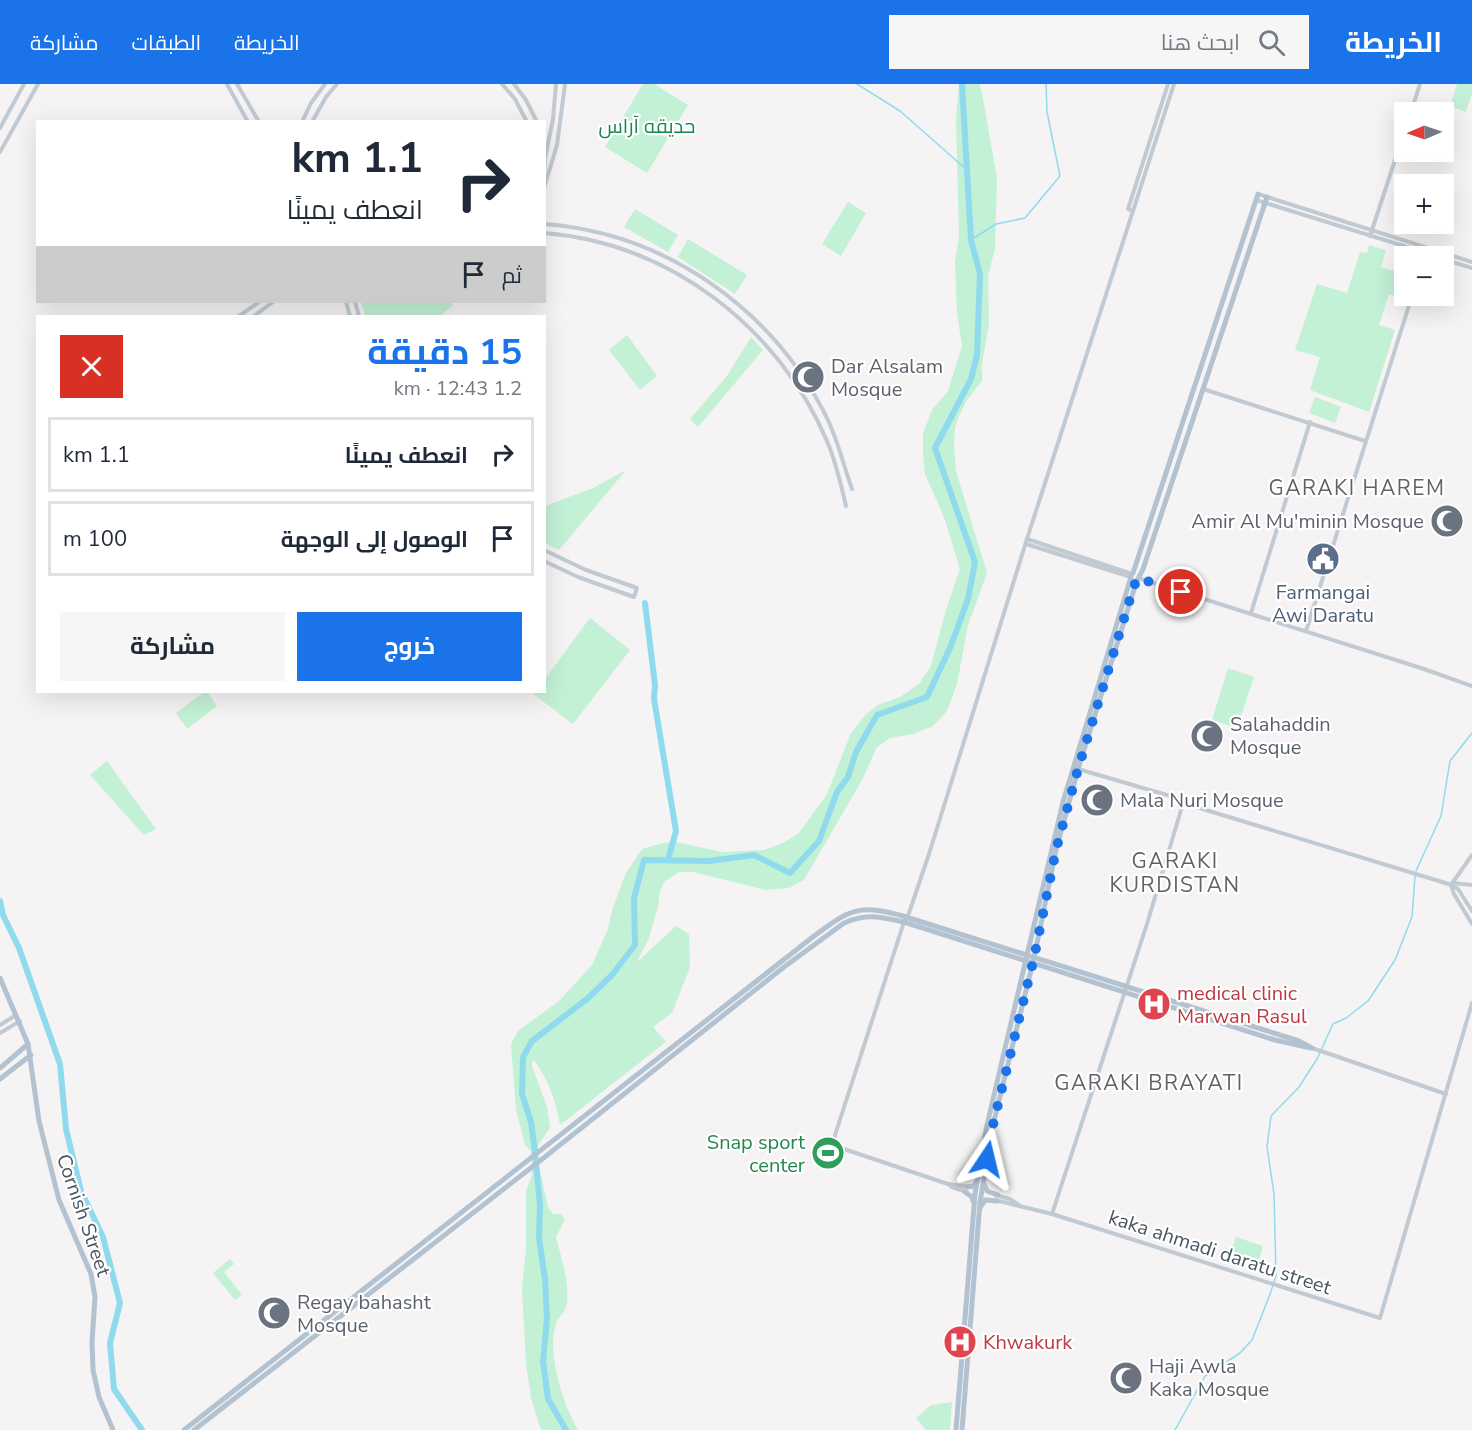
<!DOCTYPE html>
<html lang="ar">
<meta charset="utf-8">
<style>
body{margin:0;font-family:"Nunito Sans",Cairo,sans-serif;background:#f6f6f7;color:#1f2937;direction:rtl;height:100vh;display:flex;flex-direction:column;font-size:22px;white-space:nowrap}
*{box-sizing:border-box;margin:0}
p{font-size:20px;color:#747a83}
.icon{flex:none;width:33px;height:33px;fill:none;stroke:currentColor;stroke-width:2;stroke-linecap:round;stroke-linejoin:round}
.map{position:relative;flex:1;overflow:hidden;direction:ltr}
.sheet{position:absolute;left:36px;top:231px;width:510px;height:378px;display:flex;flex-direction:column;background:#fff;border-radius:0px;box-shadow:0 6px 24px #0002;direction:rtl}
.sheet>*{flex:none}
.guide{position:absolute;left:36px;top:36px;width:510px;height:183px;border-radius:0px;box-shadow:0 6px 24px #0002;direction:rtl;background:#fff;color:#1f2937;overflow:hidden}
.needle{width:39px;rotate:268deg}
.fabs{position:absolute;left:1394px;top:18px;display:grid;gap:12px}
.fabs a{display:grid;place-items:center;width:60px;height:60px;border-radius:0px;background:#fff;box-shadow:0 6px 24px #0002;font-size:30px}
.pin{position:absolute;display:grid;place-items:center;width:51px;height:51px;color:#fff;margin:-26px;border:3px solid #fff;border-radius:50%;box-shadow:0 2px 6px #0007}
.me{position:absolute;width:66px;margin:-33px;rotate:10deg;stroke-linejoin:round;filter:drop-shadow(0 0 4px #0008)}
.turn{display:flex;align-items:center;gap:21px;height:126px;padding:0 24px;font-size:27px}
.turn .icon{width:78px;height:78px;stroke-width:2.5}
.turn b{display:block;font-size:42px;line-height:51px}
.then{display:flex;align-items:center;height:57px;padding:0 24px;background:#0003;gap:12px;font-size:22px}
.round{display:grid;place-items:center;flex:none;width:63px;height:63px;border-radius:0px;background:#f6f6f7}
.summary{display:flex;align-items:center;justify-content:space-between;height:102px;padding:0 24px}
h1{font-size:36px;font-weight:700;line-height:45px;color:#1a73e8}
.cta{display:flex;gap:12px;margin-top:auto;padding:12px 24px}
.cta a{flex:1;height:69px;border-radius:0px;background:#1a73e8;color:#fff;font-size:24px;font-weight:700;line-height:69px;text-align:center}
.cta a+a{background:#f6f6f7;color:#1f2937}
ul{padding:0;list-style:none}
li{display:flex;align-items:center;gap:18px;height:75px;margin:0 12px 9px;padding:0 12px;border:3px solid #e0e1e3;border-radius:0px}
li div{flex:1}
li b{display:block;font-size:22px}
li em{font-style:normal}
header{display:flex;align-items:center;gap:36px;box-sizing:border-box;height:84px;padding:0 30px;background:#1a73e8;color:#fff}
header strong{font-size:28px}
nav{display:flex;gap:33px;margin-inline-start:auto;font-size:21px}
.search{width:420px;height:54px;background:#f6f6f7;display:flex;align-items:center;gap:15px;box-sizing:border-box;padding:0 21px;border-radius:0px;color:#747a83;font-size:22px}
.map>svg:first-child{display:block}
.green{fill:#c3f1d5}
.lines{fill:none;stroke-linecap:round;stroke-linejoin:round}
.stream{stroke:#90daee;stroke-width:1.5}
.river{stroke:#90daee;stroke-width:6}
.minor{stroke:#c1cad2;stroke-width:4}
.major{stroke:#b3c2d1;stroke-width:5}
.route{stroke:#1a73e8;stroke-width:10;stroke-dasharray:0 18}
.labels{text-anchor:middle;stroke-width:4.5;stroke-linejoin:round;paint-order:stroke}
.park-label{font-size:20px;fill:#17864f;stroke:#fff}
.worship-label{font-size:20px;fill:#5b616d;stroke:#fff;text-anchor:start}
.service-label{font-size:20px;fill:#4e5e75;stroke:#fff}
.health-label{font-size:20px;fill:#be3a42;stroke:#fff;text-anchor:start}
.leisure-label{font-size:20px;fill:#27864d;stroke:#fff;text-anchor:end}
.street-label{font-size:20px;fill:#4a5661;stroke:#fff}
.neighbourhood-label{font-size:21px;letter-spacing:1.5px;fill:#5f6368;stroke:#fff}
</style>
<header>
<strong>الخريطة</strong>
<div class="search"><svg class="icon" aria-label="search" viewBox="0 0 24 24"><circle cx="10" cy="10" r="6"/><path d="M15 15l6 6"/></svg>ابحث هنا</div>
<nav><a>الخريطة</a><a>الطبقات</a><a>مشاركة</a></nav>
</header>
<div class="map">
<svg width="1472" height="1346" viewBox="0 0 1472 1346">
<rect width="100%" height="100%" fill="#f5f3f3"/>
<g class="green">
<polygon points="643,0 654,0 688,21 647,89 605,63"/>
<path d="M959,0H979L982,9L997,94L995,164L988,192L989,239L982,280V297L967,316L958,334L955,343L954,361L956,387L987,489L968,541L957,600L947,627L933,642L913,650L890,654L877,663L862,696L804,796L789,804L766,806L693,788H679L665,797L660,807L658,823L649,854L637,878L676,842L689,850L690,883L672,929L653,943L666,958L560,1041C556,1017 548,994 533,975L532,982L547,1023L550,1044L538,1061L540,1086L548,1124L553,1130H561L565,1135L556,1153C561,1174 571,1201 566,1223C564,1230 556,1235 555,1243C548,1273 563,1320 578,1346H541L531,1314L526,1280L522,1205L526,1165V1107L532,1091L531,1067L525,1061L516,1026L511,960L518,947L559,917L592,881L608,845L612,826L626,789L642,765L663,759L676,758L722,768L764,766L783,759L799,749L827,710L851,649L866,630L878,621L900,613L919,600L931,582L946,526L960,485L944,433L925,390L923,372V349L932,326L948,307L962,262L957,229L955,178L959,152L956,34Z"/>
<polygon points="1457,0 1472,0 1472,9 1466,28 1450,22"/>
<polygon points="848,118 866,129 841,172 822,160"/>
<polygon points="635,125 678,151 668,168 624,143"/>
<polygon points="688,155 747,191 735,210 678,173"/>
<polygon points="1369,161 1386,166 1381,183 1404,190 1395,212 1389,210 1379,241 1395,246 1369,328 1310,306 1320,273 1295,266 1317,200 1347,209 1360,168 1367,169"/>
<polygon points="361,218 450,218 453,222 439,232 365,232"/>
<polygon points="627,251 657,292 640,306 609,266"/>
<polygon points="751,253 763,266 698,343 690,335 727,292"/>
<polygon points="1315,313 1341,323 1335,339 1309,329"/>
<polygon points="626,386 559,466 545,459 545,422 593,404"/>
<polygon points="590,534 630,566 573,640 533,610 535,608 544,608 545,595"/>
<polygon points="1228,584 1254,593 1237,644 1212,636"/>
<polygon points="204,608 207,608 217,622 187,645 176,629"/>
<polygon points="107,677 156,745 144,751 90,691"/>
<polygon points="1236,1153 1263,1162 1258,1179 1230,1170"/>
<polygon points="230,1175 234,1180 224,1188 242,1211 235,1216 213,1189"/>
<polygon points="952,1318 950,1346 926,1346 916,1334 931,1321"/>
</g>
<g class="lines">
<g class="stream">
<polyline points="857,0 900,27 967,86"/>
<polyline points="971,156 996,140 1025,134 1060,92 1047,28 1046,0"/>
<polyline points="1416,787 1441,732 1450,677 1472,649"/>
<polyline points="1175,1346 1205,1292 1240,1269 1252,1256 1269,1213 1276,1192 1274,1110 1267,1063 1271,1032 1299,1003 1317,975 1333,940 1346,934 1368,917 1395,876 1412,833 1415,792"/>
</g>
<g class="river">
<polyline points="645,519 655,601 654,615 676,747 668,776"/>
<polyline points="0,817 3,831 19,864 60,980 66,1045 81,1107 103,1153 120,1219 110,1259 114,1305 142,1346"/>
<polyline points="566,1346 548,1315 543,1277 547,1235 545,1195 539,1154 540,1121 534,1060 531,1038 522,1010 523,973 532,957 587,915 612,891 635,861 634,814 644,776 709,777 754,771 790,789 819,757 837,708 848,693 856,668 877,631 927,613 950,564 968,515 975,478 935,364 971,295 977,271 980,190 971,156 962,0"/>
</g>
<g class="minor">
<polyline points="227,0 248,38"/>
<polyline points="237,0 259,38"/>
<polyline points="502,0 515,15 527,38"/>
<polyline points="514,0 526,16 537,38"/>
<polyline points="1411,28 1420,0"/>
<polyline points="302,38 311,19 325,0"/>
<polyline points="312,38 326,13 337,0"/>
<polyline points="0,44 24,0"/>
<polyline points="0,68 38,0"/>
<polyline points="545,74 553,35 556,0"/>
<polyline points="544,94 545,73"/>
<polyline points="544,104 557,61 565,0"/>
<polyline points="1258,110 1472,178"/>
<polyline points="1256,116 1436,172"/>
<polyline points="1133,127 1128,125 1168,0"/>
<path d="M544,140C667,149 774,226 828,336C838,358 844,382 852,405"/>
<path d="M544,149C670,159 778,243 827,357C836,378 841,400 846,422"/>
<polyline points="1370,152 1404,49"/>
<polyline points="1443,175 1472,184"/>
<polyline points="346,218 350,232"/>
<polyline points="355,218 359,232"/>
<polyline points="239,232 259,218"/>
<polyline points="254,232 273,218"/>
<polyline points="1203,305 1365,357"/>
<polyline points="1027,455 1132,490"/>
<polyline points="1026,460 1131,493"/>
<polyline points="544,466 586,486 637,504 634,513 578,493 544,477"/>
<polyline points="1138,494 1424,585 1472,602"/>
<polyline points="1251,529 1310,338"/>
<polyline points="1306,547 1412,212"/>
<polyline points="1183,719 1452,801 1458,805 1472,827"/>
<polyline points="1452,799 1472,801"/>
<polyline points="1451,801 1454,810 1472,840"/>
<polyline points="1451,801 1472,771"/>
<polyline points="0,941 16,931"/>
<polyline points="0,949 20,937"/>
<polyline points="1312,964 1446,1010"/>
<polyline points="949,1100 968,1103"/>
<polyline points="967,1108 952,1103 948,1100 841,1064 835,1057 835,1051 904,838 909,829 929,770 1026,458 1174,0"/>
<polyline points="995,1111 1010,1115 1019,1121"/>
<polyline points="995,1116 1052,1130 1380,1234 1472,919"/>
<polyline points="1052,1130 1147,840 1184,716 1078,685"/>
</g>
<g class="major">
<polyline points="1133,489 1258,110"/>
<polyline points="1139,493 1143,485 1267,113"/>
<polyline points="0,894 28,960 39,1037 59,1116 91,1190 95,1213 92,1258 93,1286 99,1313 113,1346"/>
<polyline points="0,984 28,960"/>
<polyline points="0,995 31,971"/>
<polyline points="984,1100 987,1107 998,1111"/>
<polyline points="967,1103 974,1102 976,1098"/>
<polyline points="965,1108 972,1113 973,1117"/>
<polyline points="980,1124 985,1116 997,1117"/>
<path d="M184,1346L814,852C850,825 859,820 903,832L1299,957L1312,964"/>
<path d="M194,1346L541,1076L784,883L844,839C868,829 880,833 904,838L1275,956L1311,964"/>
<polyline points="956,1346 975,1110 987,1041 1063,718 1131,493"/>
<polyline points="962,1346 980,1118 993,1041 1034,874 1056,766 1078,685 1137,496"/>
</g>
</g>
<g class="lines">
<polyline class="route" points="987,1075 993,1041 1034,874 1056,766 1078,685 1134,502 1138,494 1181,508"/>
</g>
<defs>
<g id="mosque-disc" transform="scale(1.725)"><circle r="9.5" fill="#6b7280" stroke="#fff"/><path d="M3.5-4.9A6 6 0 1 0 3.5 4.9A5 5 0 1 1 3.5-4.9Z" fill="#fff"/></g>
<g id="civic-disc" transform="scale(1.725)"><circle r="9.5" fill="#5c6f8a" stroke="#fff"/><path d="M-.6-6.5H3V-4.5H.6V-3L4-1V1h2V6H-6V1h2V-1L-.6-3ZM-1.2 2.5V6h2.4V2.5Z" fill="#fff"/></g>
<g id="hospital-disc" transform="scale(1.725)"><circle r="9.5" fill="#e0444e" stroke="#fff"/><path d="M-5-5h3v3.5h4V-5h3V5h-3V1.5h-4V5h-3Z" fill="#fff"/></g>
<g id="stadium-disc" transform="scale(1.725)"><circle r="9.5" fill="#2e9e5b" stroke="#fff"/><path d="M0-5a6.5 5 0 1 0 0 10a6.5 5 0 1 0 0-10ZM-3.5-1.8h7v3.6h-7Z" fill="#fff"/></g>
</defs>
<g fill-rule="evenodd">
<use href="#mosque-disc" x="808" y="293"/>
<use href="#mosque-disc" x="1447" y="437"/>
<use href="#civic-disc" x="1323" y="475"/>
<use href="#mosque-disc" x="1207" y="652"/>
<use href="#mosque-disc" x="1097" y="716"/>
<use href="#hospital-disc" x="1154" y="920"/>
<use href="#stadium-disc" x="828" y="1069"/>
<use href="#mosque-disc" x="274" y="1229"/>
<use href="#hospital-disc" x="960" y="1258"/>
<use href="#mosque-disc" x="1126" y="1294"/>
</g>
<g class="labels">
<g class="park-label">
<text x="647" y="49">حديقه آراس</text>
</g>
<g class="worship-label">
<text x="831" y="289">Dar Alsalam<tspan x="831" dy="23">Mosque</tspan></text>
<text x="1424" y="444" text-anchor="end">Amir Al Mu'minin Mosque</text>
<text x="1230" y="647">Salahaddin<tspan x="1230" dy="23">Mosque</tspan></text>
<text x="1120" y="723">Mala Nuri Mosque</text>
<text x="297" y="1225">Regay bahasht<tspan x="297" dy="23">Mosque</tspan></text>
<text x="1149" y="1289">Haji Awla<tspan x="1149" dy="23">Kaka Mosque</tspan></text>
</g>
<g class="service-label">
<text x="1323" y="515">Farmangai<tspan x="1323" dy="23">Awi Daratu</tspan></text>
</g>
<g class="health-label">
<text x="1177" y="916">medical clinic<tspan x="1177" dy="23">Marwan Rasul</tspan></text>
<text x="983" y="1265">Khwakurk</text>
</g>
<g class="leisure-label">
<text x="805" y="1065">Snap sport<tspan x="805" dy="23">center</tspan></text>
</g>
<g class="street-label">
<text transform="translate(84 1131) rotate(71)" y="7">Cornish Street</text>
<text transform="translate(1220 1168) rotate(18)" y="7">kaka ahmadi daratu street</text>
</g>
<g class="neighbourhood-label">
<text x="1357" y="411">GARAKI HAREM</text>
<text x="1175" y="784">GARAKI<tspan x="1175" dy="24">KURDISTAN</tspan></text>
<text x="1149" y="1006">GARAKI BRAYATI</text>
</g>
</g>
</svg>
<div class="fabs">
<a><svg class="needle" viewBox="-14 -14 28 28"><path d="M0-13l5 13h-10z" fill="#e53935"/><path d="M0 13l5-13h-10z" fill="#747a83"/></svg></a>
<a>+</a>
<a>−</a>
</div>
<div class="pin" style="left:1181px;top:508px;background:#d93025"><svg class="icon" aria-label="arrive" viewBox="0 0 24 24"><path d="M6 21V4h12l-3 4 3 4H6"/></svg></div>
<svg class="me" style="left:987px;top:1075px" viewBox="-20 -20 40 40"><path d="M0-17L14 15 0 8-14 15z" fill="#1a73e8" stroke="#fff" stroke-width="4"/></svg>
<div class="guide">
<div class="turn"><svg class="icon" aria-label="right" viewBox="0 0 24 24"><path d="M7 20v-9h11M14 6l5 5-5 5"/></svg><div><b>1.1 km</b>انعطف يمينًا</div></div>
<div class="then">ثم<svg class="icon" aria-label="arrive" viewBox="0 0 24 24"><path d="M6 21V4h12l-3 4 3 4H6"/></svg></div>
</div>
<section class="sheet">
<div class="summary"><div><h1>15 دقيقة</h1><p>1.2 km · 12:43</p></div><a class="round" style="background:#d93025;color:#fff"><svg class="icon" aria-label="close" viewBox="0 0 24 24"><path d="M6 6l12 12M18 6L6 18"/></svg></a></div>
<ul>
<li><svg class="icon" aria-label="right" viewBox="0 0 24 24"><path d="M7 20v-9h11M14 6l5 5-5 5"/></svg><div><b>انعطف يمينًا</b></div><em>1.1 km</em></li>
<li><svg class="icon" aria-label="arrive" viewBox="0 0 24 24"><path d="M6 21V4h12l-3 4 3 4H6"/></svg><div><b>الوصول إلى الوجهة</b></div><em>100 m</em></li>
</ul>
<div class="cta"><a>خروج</a><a>مشاركة</a></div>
</section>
</div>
